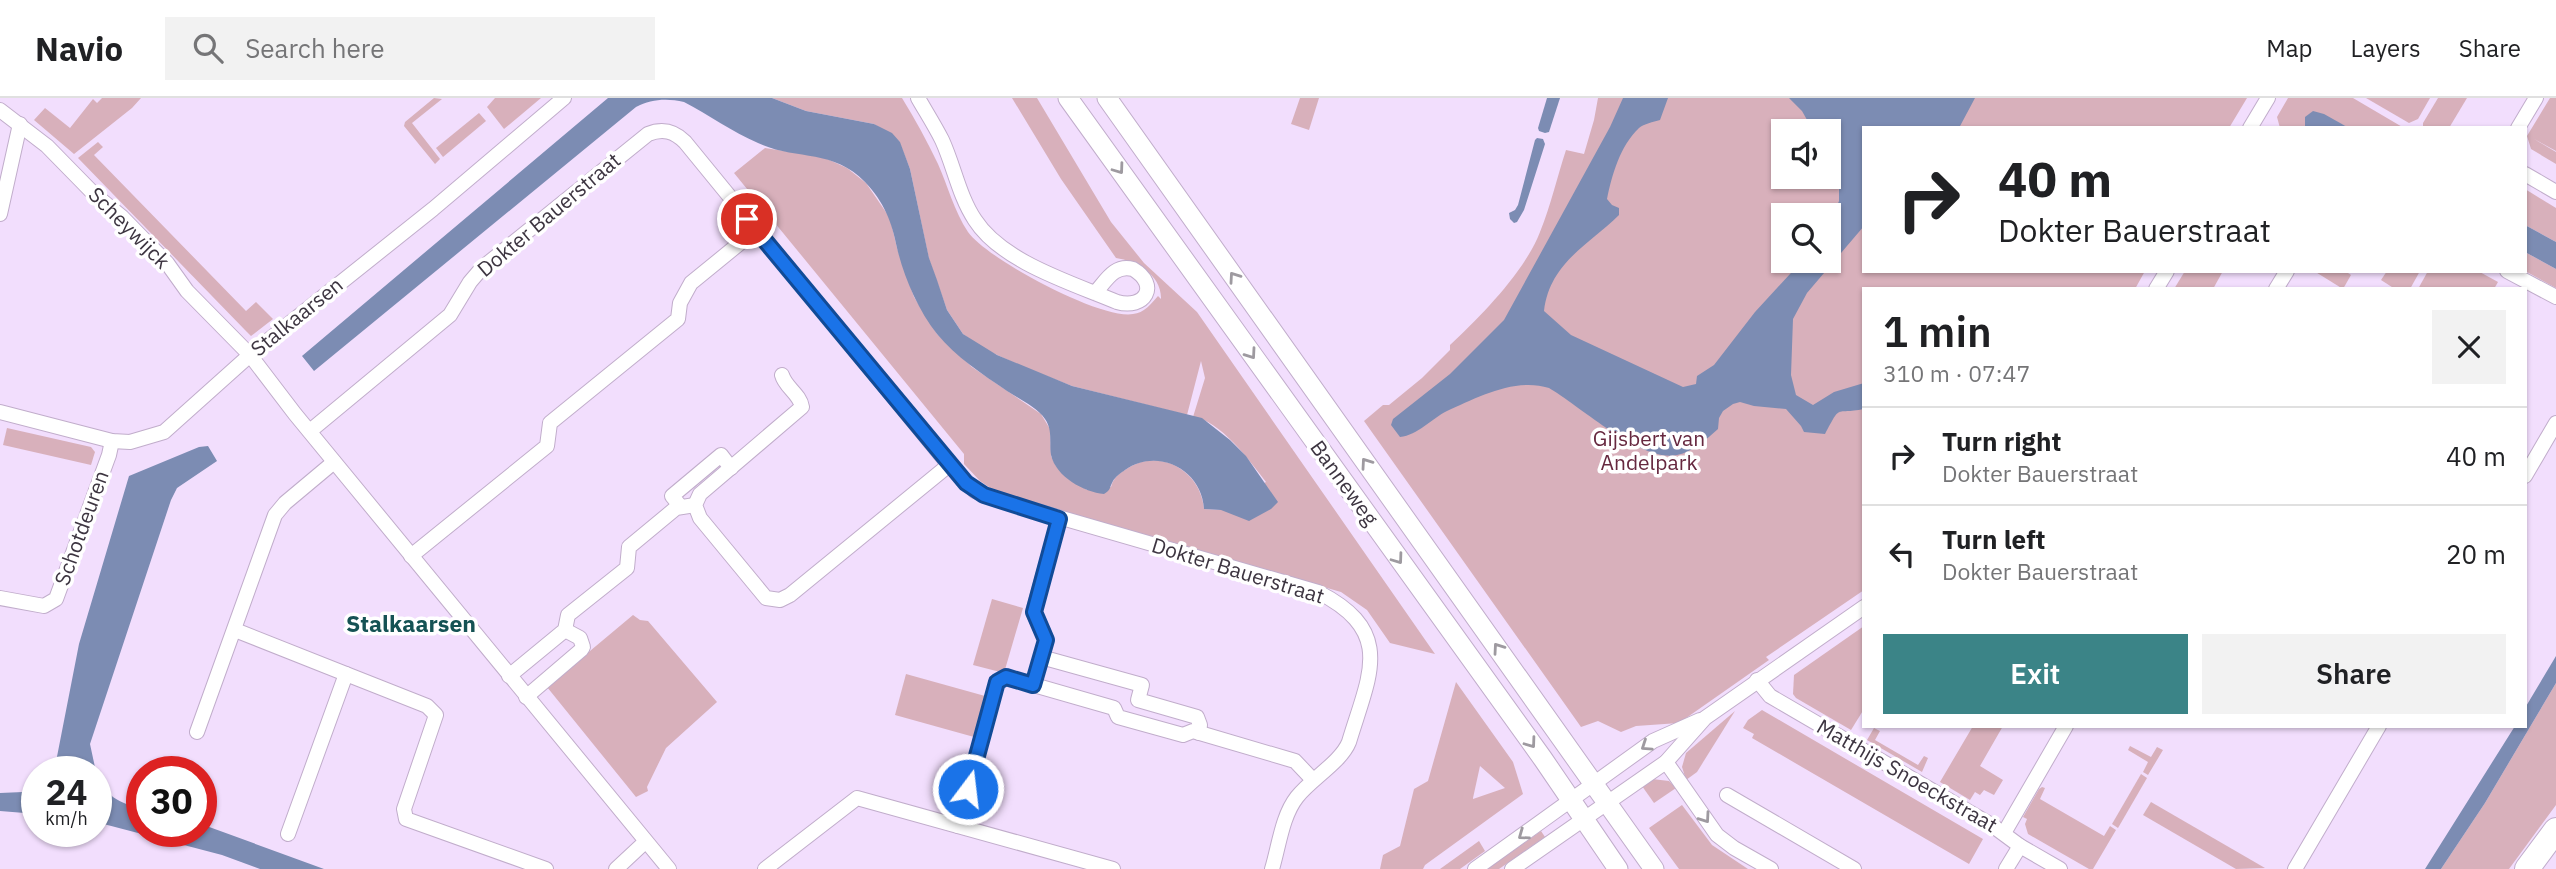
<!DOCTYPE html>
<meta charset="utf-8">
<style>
body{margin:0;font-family:"IBM Plex Sans",sans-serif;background:#f2f2f2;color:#202124;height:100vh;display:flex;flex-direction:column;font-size:26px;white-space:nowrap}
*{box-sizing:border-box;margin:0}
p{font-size:23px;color:#757577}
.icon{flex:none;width:38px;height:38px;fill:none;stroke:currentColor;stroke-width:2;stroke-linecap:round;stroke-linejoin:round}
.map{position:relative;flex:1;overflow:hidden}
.sheet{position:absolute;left:1862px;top:189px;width:665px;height:441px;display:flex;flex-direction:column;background:#fff;border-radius:0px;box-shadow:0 2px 5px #0004}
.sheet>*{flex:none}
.banner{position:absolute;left:1862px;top:28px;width:665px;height:147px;border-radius:0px;box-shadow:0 2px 5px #0004;background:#fff;color:#202124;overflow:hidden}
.tools{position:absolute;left:1771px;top:21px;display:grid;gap:14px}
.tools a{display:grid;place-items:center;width:70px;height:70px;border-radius:0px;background:#fff;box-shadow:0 2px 5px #0004;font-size:35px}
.speed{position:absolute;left:21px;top:658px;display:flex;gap:14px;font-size:35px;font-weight:700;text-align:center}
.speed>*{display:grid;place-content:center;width:91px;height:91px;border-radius:50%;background:#fff;box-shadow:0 2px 5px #0004;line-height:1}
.speed small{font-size:18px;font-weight:400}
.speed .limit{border:10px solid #d22;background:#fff;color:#111}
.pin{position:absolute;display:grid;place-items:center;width:60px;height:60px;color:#fff;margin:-30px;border:4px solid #fff;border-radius:50%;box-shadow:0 2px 7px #0007}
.me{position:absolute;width:77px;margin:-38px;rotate:15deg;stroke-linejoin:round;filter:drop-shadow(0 0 5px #0008)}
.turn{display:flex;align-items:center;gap:24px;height:147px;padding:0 21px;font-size:32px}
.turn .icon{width:91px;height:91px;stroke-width:2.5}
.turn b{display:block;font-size:49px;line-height:60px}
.round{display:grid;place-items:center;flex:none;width:74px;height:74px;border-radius:0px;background:#f2f2f2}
.summary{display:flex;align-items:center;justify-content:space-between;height:119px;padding:0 21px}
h1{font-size:42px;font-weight:600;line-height:52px}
.cta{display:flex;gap:14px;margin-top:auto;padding:14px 21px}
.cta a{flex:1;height:80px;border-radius:0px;background:#3b8487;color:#fff;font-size:28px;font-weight:600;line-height:80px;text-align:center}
.cta a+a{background:#f2f2f2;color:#202124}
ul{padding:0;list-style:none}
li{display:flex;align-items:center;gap:21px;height:98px;padding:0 21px;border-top:2px solid #e0e0e0}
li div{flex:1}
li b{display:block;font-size:26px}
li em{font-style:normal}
header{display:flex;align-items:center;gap:42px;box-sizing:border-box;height:98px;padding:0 35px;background:#fff;border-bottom:2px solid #e0e0e0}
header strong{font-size:33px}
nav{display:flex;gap:38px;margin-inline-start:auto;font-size:24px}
.search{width:490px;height:63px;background:#f2f2f2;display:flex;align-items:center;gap:18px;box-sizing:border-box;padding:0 24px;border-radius:0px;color:#757577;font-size:26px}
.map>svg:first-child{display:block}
.green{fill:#d8b0bb;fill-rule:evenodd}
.water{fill:#7c8cb3}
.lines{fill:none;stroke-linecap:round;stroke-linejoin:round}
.street-casing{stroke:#c1adcb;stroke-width:16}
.secondary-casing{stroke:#c1adcb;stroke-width:21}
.highway-casing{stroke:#c1adcb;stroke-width:26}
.street{stroke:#fff;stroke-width:14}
.secondary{stroke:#fff;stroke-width:19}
.highway{stroke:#fff;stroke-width:24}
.oneway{stroke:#9e9aa0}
.route-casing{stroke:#114b97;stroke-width:18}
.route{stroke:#1a73e8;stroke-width:12}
.labels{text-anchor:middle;stroke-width:7;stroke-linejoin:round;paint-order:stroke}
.street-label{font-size:21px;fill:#3d3541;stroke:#fff}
.park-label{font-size:21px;fill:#66283f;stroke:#fff}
.neighbourhood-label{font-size:23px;font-weight:bold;fill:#155254;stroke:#fff}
</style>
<header>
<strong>Navio</strong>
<div class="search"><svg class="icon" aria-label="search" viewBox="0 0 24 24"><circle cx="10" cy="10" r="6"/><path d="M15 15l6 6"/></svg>Search here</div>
<nav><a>Map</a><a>Layers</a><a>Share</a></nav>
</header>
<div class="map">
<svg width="2556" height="771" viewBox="0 0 2556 771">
<rect width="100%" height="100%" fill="#f2defd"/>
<g class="green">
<polygon points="102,0 141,0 132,10 74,56 34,22 45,10 70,30 93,1 97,5"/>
<polygon points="434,0 442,1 412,25 440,61 435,66 404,28 405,24"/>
<polygon points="495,0 541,0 504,31 487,9"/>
<path d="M772,0H902C915,21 927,43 938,66C948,88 954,113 968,134C987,161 1101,222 1133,216C1144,215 1151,206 1158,198L1161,201C1162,177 1136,163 1116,160L1061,81L1012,0H1037L1111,124L1144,165L1197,214L1435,556L1390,545L1367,512L1341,494L996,394L980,383L964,366V356L734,75L765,50L823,59L847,70L866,85L890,120L897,150L914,199L937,236L972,269L1041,316L1050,331L1051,358L1056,368L1071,382L1087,392L1111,389C1113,381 1118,376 1125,372C1158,348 1201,372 1204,411L1221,412L1266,384C1250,363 1220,322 1193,319L1205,280L1201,263L1187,317L1072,288L1026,270L984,251L963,236L947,212L929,161L910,71L899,43L874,26L806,13Z"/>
<polygon points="1300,0 1319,0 1309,32 1291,26"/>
<path d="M1598,0H2247L2229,30H1864V173H2145L2135,191H1864V492L1766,559L1769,562L1679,625L1636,628L1621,634L1598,623L1581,629L1364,323L1383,307H1389L1422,280L1450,252V247C1481,218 1525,173 1540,134C1551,107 1557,79 1566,52L1584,56L1594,22ZM1783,33H1829V79H1783ZM1783,117H1829V163H1783Z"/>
<polygon points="2288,0 2353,0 2404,30 2349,30 2319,15 2305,30 2280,30 2277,19"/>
<polygon points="2366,0 2430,0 2418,21 2409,25"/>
<polygon points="2438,0 2467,0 2449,30 2423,30 2423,25"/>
<polygon points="2550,0 2556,0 2556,53 2534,41 2556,54 2556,66 2531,51 2527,38"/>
<polygon points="479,15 486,23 443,59 436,50"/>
<polygon points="98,44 103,49 94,57 246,213 256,204 273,221 251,238 245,232 78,60"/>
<polygon points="2525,91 2556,110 2556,144 2525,127"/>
<polygon points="2525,154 2556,171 2556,190 2525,173"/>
<polygon points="2185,173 2223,173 2213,191 2174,191"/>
<polygon points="2314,173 2345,173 2351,177 2343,191"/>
<polygon points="2387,173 2420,173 2410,191 2395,191 2381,182"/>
<polygon points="2428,173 2478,173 2498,184 2494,191 2418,191"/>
<polygon points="7,330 91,349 95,354 91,367 3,347"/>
<polygon points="992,501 1023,510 1004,575 973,567"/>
<polygon points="633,517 640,522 648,523 717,604 666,650 647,689 648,693 636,699 547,589"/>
<polygon points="1864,528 1864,611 1851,632 1796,600 1793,596 1794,577"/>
<polygon points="906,576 985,598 974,639 895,617"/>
<path d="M1456,584L1513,664L1523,696L1425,767L1423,771H1380L1383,757L1400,748L1414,691L1428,683ZM1480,668L1505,690L1473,701V700Z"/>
<polygon points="2556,585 2556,707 2509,771 2441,771 2485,705"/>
<polygon points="1762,612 1983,741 1969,766 1752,640 1754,636 1743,630 1748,622"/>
<polygon points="1735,613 1697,674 1686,682 1682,669 1686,655"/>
<polygon points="1973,628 2003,628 1980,668 2003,682 1994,697 1984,692 1980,697 1975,694 1970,702 1940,684"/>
<polygon points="1874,630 1880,633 1875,642 1918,667 1924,658 1928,660 1922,674 1867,642"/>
<polygon points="2130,648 2151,659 2157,649 2163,652 2148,677 2143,674 2148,664 2128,652"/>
<polygon points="2141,676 2147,680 2118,730 2112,726"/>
<polygon points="1652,681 1669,683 1676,690 1654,705 1642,688"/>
<polygon points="2042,689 2045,690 2040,701 2104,738 2110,728 2116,732 2093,771 2089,771 2028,736 2025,726 2027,721 2023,719 2039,691"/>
<polygon points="2151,704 2265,770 2236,771 2143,717"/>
<polygon points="1682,707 1712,747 1748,771 1679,771 1649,730"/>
<polygon points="1541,733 1545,739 1499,771 1487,771"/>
<polygon points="1479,743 1485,753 1460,771 1440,771"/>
</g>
<g class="water">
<path d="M608,0H772L806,13L874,26L892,35L900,44L910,71L929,160L937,182L947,212L963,236L997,257L1072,288L1202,320L1230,342L1246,358L1278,404L1271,411L1249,423L1221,412L1204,411C1202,372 1158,349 1125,372C1122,374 1115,379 1113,383C1109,390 1111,392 1104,396C1084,394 1056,379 1051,357C1049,345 1053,332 1045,321C1037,309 1019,301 1007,293C982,276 956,259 937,236C918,212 904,179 897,150C892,124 884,104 865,84C832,50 796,63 758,45C732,34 709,17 684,4C667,0 651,1 636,9L314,273L302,258Z"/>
<polygon points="1547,0 1560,0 1549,34 1545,35 1539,33 1538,30"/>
<path d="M1623,0H1668L1660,22C1653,24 1644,26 1639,30C1620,48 1612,77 1607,101L1612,107L1619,110V117C1589,147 1550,164 1544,213L1571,237L1683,289L1696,286L1697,278L1714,267L1755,214L1802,163H1829V127L1839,103V75L1829,63V33H1825L1823,29H1811L1802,13L1789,0H1975L1959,30H1864V128L1807,195L1793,221L1791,277L1796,297L1813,307L1834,294L1864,285V311C1833,317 1842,305 1825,336L1804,334L1801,328L1786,311L1754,308L1740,304L1733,306L1723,313L1719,320L1718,331C1707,341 1693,354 1677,357C1642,365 1580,308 1549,290C1515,279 1476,300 1447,313C1431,321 1418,337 1400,339L1391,327L1393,321L1450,276L1504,222L1610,29Z"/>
<polygon points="2313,13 2324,16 2349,30 2305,30 2305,19"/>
<polygon points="1537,40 1543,41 1545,46 1524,112 1517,124 1514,125 1510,121 1509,115 1515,112 1518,107 1535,42"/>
<polygon points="2525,127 2556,144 2556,171 2525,154"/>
<polygon points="208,348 217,363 177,390 171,402 90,646 96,674 54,674 79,546 129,378 199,349"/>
<polygon points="2556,558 2556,585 2485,705 2441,771 2425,771 2515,628 2525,628 2525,610"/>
<path d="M96,676C105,697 119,706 142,710V733H201V726L324,771H260L222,757L96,724Z"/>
<polygon points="37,690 37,716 0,713 0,695 23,694"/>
</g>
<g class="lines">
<g class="street-casing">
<g id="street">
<path d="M918,0C926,14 935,28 942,42C954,68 959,98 975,122C1002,164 1072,185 1117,204C1145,212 1160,187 1133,171C1114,166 1106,183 1095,195"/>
<polyline points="0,12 47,48 95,97 122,119 167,165 187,193 250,257 295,316 669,771"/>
<polyline points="2250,30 2268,0"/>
<polyline points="2518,30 2536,0"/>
<polyline points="2525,76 2556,94"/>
<polyline points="0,116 20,26"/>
<polyline points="2507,173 2556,199"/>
<polyline points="2156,191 2167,173"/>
<polyline points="2276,191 2287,173"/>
<path d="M782,277C785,289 800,296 802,309L700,396L695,407L700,420L766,500L780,502L790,497L949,367"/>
<polyline points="0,314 112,343 130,344 164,334 250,257 433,111 564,0"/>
<path d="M310,333L450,217L470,184L482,170L648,36C663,30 674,33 685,44L949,367L975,393L996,401L1318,494C1396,534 1369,577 1349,644C1341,664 1311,681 1297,699C1282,718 1279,748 1272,771"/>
<polyline points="2525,378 2556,325"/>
<polyline points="681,409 672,398 721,357 731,370"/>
<polyline points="411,458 547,348 550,325 678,221 680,205 691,185 756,132"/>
<polyline points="0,500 44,508 56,501 109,357 112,343"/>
<polyline points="235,532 346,576 288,736"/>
<polyline points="1041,559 1142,587 1138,602 1197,619 1200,627 1199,635"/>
<polyline points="346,576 427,608 436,617 404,711 406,721 546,771"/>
<polyline points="509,578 565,532 568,517 627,470 629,449 676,410 695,407"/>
<polyline points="1757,582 1770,598 1993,728 2020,748 2060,771"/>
<polyline points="1033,587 1046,542 1033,514 1059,421"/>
<polyline points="526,599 581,552 583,549 580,540 565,532"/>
<polyline points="197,634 275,417 285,405 334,364"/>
<polyline points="1666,664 1717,737 1734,750 1771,771"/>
<polyline points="1727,697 1854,771"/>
<polyline points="958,728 996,587 997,584 1006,579 1114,610 1118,619 1183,637 1193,633 1295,663 1313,682"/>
<polyline points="2004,735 2066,628"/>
<polyline points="616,771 645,744"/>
<polyline points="765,771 857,700 1113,771"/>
<polyline points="1475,771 1653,643 1700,622"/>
<polyline points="1512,771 1666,664 1705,620 1864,509"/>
<polyline points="2006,771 2020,748"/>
<polyline points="2295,771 2379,628"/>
</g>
</g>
<g class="secondary-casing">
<g id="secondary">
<polyline points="1068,0 1543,661 1618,771"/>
<polyline points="1107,0 1654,771"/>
</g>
</g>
<g class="highway-casing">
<polyline id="highway" points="2527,771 2556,732"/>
</g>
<use href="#street" class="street"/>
<use href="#secondary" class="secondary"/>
<use href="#highway" class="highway"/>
</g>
<defs><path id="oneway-chevron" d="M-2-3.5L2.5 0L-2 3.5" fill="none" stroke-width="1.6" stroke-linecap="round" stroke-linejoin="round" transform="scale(1.75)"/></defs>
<g class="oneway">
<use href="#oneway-chevron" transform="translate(1119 71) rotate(54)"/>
<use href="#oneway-chevron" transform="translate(1234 179) rotate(-125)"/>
<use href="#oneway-chevron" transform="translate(1251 256) rotate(55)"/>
<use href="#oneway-chevron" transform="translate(1366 365) rotate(-125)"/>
<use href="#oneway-chevron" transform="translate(1398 461) rotate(54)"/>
<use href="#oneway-chevron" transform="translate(1498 550) rotate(-125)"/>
<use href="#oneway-chevron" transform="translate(1531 645) rotate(54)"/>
<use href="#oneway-chevron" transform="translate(1646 648) rotate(146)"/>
<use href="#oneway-chevron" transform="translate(1705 720) rotate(55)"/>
<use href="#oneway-chevron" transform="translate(1523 737) rotate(144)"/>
</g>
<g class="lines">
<g class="route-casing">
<polyline id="route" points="747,121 966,385 984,397 1059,421 1034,514 1046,542 1033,587 1006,579 997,584 968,691"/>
</g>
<use href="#route" class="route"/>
</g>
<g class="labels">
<g class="street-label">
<text transform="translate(549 117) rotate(-40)" y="7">Dokter Bauerstraat</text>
<text transform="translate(129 130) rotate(45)" y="7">Scheywijck</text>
<text transform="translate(297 219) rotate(-39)" y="7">Stalkaarsen</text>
<text transform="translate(1344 385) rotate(54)" y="7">Banneweg</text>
<text transform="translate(82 430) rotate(-70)" y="7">Schotdeuren</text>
<text transform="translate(1238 473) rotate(17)" y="7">Dokter Bauerstraat</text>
<text transform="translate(1907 678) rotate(30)" y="7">Matthijs Snoeckstraat</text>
</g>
<g class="park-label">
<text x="1649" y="348">Gijsbert van<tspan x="1649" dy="24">Andelpark</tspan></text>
</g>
<g class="neighbourhood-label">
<text x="411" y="534">Stalkaarsen</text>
</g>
</g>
</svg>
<div class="tools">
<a><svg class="icon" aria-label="sound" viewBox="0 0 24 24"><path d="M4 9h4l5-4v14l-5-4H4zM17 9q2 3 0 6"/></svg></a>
<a><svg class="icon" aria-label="search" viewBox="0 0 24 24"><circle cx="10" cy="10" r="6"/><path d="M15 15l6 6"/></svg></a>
</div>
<div class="speed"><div>24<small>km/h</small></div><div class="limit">30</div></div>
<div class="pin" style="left:747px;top:121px;background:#d93025"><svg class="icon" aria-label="arrive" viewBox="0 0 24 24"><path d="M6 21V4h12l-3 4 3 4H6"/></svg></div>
<svg class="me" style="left:968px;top:691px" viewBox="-20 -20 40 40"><circle r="17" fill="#1a73e8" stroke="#fff" stroke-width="3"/><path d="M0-11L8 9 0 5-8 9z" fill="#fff"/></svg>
<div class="banner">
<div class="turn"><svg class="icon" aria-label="right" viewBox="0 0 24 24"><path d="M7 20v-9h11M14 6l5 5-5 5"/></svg><div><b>40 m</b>Dokter Bauerstraat</div></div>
</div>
<section class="sheet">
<div class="summary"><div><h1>1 min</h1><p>310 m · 07:47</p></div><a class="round"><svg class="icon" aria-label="close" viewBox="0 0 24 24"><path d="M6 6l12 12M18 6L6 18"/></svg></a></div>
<ul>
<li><svg class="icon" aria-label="right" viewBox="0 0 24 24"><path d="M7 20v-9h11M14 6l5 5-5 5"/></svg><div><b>Turn right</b><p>Dokter Bauerstraat</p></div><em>40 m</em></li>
<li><svg class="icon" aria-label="left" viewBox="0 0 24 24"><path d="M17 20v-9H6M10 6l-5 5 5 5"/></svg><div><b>Turn left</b><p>Dokter Bauerstraat</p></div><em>20 m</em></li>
</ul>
<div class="cta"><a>Exit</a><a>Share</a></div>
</section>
</div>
